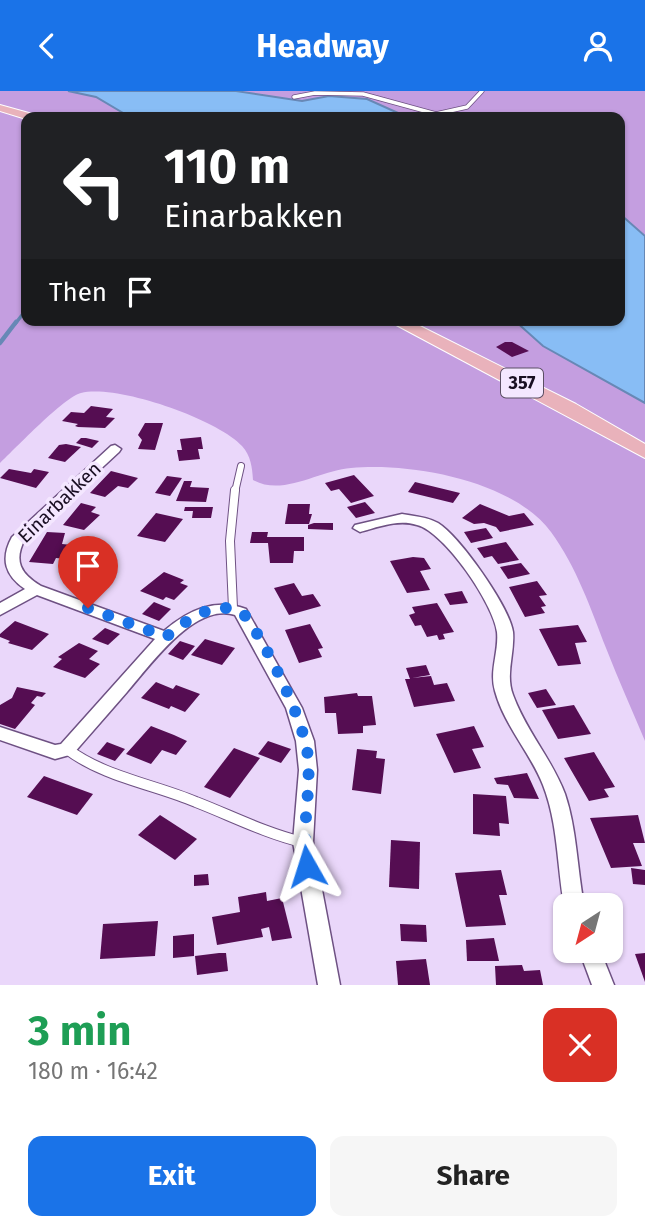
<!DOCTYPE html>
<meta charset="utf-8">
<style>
body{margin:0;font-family:"Fira Sans",sans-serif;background:#f6f6f6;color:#222;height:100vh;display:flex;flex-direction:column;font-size:26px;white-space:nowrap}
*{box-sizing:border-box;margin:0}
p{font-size:23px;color:#767676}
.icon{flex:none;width:38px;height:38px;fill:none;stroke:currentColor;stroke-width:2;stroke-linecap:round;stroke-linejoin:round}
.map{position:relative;height:894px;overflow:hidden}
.panel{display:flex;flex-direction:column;background:#fff;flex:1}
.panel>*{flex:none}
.guide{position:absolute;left:21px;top:21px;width:604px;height:214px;border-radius:14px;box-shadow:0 2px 5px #0004;background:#202124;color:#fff;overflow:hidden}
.needle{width:46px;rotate:216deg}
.buttons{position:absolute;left:553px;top:802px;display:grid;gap:14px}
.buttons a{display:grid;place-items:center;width:70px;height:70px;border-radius:14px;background:#fff;box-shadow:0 2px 5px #0004;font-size:35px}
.pin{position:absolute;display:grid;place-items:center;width:60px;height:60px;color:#fff;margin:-72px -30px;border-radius:50% 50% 50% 0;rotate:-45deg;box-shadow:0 0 7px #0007}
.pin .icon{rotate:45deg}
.me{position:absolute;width:77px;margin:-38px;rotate:354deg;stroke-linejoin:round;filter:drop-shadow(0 0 5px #0008)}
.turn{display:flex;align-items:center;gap:24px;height:147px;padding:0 28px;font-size:32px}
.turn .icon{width:91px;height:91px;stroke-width:2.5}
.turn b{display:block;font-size:49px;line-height:60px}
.then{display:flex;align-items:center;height:66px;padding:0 28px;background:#0003;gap:14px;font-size:26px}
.round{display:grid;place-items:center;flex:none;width:74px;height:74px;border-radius:14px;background:#f6f6f6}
.summary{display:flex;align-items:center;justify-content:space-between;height:119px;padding:0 28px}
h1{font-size:42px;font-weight:700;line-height:52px;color:#1e9e55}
.action{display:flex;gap:14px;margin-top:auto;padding:14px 28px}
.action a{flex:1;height:80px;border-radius:14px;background:#1a73e8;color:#fff;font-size:28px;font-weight:700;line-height:80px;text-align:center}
.action a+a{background:#f6f6f6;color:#222}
header{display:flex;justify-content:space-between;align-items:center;height:91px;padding:0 28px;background:#1a73e8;color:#fff;font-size:32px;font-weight:700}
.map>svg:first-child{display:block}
.green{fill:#c49ee0}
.water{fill:#88bdf5;stroke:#6788b6;stroke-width:2}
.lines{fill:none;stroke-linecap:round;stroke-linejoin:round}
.stream-far1{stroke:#6788b6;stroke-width:3.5}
.stream{stroke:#6788b6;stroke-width:4.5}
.building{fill:#550d52}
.service-far4-casing{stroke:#6e5183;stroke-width:5}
.service-far3-casing{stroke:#6e5183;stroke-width:6}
.service-far2-casing{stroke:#6e5183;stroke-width:8}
.service-far1-casing{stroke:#6e5183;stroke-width:10}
.service-casing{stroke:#6e5183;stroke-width:12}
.minor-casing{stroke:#6e5183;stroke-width:3}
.primary-casing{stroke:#fff;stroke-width:2}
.service-far4{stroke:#fff;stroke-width:3.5}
.service-far3{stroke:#fff;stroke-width:4.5}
.service-far2{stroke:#fff;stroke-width:6}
.service-far1{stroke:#fff;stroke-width:8}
.service{stroke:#fff;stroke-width:10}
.minor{fill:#fff;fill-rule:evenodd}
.primary{fill:#e9b2bb;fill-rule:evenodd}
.route{stroke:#1a73e8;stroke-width:12;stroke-dasharray:0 21.6}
.labels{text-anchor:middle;stroke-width:7;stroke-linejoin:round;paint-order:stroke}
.shield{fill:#f4e7ff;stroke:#5b4f64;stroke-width:2}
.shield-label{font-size:18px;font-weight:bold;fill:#190e22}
.street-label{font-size:19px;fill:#190e22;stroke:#f4e7ff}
</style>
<header><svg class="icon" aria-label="back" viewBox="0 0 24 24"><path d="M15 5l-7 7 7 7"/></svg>Headway<svg class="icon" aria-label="person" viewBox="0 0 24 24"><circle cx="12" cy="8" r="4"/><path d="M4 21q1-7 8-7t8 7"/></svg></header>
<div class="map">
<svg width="645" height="894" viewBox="0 0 645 894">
<rect width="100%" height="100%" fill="#ead7fa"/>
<g class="green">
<path d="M0,0H68L96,6L130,26H26V229H514L543,255L645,312V650C632,619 618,588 606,557C591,518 576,475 551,441C514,390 411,371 351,377C320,379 283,406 253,389C252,376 251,365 242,355C217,328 117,293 81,302C64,306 16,357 0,372Z"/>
<polygon points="236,0 645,0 645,145 620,123 620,26 407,26 367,8 329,5 302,10"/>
</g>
<g class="water">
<polygon points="68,0 236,0 302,10 329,5 367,8 407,26 130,26 96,6"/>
<polygon points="620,123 645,145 645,312 543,255 514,229 620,229"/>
</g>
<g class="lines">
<polyline class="stream-far1" points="15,233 26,219"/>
<polyline class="stream" points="0,252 16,231"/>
</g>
<g class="building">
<polygon points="505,251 512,251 529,260 512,266 496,256"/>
<polygon points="91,315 113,318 106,326 115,327 105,337 78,336 75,335 78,333 62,330 71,321 84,322"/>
<polygon points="145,332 163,332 155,359 138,358 142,349 138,344"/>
<polygon points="201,346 203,358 198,358 200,368 179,370 177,359 182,359 180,348"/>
<polygon points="81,347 86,347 99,350 92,357 76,352"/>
<polygon points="66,353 81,356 65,371 48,367 59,354"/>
<polygon points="9,378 31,382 34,378 49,381 36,397 0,387"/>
<polygon points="111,380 138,387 128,397 118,395 105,406 90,402"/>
<polygon points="354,384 374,405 351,412 339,398 331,400 325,392"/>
<polygon points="167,385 182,387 170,405 155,402"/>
<polygon points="184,390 192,390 190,396 209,397 206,411 176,410"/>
<polygon points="415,391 460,402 453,412 408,401"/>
<polygon points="365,411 375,422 356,427 347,416"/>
<polygon points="81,412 96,416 91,421 100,424 84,439 63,434"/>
<polygon points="288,413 310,413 309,423 312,423 309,433 285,433"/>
<polygon points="480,413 509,425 524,422 534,434 500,441 496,436 484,432 474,433 462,427"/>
<polygon points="185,416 213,416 211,427 192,427 193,420 184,420"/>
<polygon points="156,422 183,428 165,451 137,445"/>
<polygon points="314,432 333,432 333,439 308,438 308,434"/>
<polygon points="486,437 493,447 471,452 464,441"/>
<polygon points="47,441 65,442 62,453 72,454 66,468 56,467 53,473 29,471"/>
<polygon points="252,441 268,441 267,446 304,446 304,460 294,460 293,472 270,472 268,452 250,452"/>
<polygon points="506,451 519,469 498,473 492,465 484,467 477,457"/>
<polygon points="413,466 424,467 431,478 420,480 430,499 407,502 390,470"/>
<polygon points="521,472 530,483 508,488 500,476"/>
<polygon points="164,481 184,489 180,492 188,495 174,509 166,506 163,509 140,500"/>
<polygon points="537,490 547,504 539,505 546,515 541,516 545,522 525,526 509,496"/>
<polygon points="294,492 302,505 313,503 321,515 289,524 274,497"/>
<polygon points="462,500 468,512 450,514 444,503"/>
<polygon points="154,511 171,518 159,530 142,523"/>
<polygon points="437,512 454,541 443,543 445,548 439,549 437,544 427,546 421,534 415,535 409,524 415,522 412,516"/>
<polygon points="15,530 49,543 32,559 8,552 10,550 0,546 0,543"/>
<polygon points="310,533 323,557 318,558 322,566 299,572 285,539"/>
<polygon points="578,534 587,551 575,552 581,573 558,575 539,538"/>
<polygon points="105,537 120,543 108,554 92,548"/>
<polygon points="205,548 235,557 222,574 191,564"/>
<polygon points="180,550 195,555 183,569 168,563"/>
<polygon points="79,552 98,560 89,568 100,573 85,587 53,576 62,568 58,566"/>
<polygon points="426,574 430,584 412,587 431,585 434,594 447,592 455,610 414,616 405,588 410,588 406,577"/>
<polygon points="156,591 173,598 176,594 200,603 185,621 171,615 169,618 141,607"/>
<polygon points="17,596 46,602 42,606 37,605 31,612 35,614 15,638 0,633 0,614 12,607"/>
<polygon points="546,598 556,614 537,617 528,602"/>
<polygon points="357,602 358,605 372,605 376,634 363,635 363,642 338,643 336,622 325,622 324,606"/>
<polygon points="574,614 591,643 558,648 542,619"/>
<polygon points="151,635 174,644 187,650 176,664 162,659 151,673 126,663"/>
<polygon points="474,635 484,656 472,658 481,677 454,682 436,643"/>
<polygon points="268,650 291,658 281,672 258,663"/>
<polygon points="107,651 125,658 115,670 97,663"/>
<polygon points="234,657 260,667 230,707 204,696"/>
<polygon points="357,658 377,660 376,667 385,668 381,703 352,699"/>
<polygon points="594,661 615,696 604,698 609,706 589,710 564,667"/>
<polygon points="527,682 539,708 514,707 508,694 497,693 494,687"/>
<polygon points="44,685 93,703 77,724 27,706"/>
<polygon points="473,703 506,705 509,733 499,732 500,745 473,743"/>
<polygon points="160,724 197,748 175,769 138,744"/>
<polygon points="638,724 645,752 633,752 642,775 611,777 590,727"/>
<polygon points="391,749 420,751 419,798 389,796"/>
<polygon points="631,777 645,779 645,794 633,793"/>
<polygon points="501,779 507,804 499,804 506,834 466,836 455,782"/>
<polygon points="208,783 209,794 194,795 194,784"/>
<polygon points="266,801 267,810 282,807 292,847 272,850 269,836 261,838 263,846 217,854 212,826 240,821 238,806"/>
<polygon points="158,830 155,865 100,868 103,833"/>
<polygon points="400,833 426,834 427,851 401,850"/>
<polygon points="194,843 194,865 173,867 173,845"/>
<polygon points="494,847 499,870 467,870 466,849"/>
<polygon points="219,862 226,862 228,880 197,884 195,865"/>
<polygon points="645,862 645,891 635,863"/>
<polygon points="426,868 430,894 398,894 396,870"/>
<polygon points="522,874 524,880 540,879 543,894 496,894 495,875"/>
</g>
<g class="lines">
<g class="service-far4-casing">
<polyline id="service-far4" points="294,6 315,2 363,3 436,23 467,16 482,0"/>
</g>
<g class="service-far3-casing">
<polyline id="service-far3" points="447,229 451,231"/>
</g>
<g class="service-far2-casing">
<polyline id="service-far2" points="235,401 241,375"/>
</g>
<g class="service-far1-casing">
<polyline id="service-far1" points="233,517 230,450 235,399"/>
</g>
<g class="service-casing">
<path id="service" d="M67,658C104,686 153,693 196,711C232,725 265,742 302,751"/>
</g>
<g class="minor-casing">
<g id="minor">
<path d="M115,354L121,358L119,361L25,448C13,470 21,483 41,495L164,540C189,519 214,507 246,518L302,617L314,650L317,679L313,751L340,894H318L293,751L299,679L296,650L286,617L235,524C194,511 150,575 127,601C109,622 91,642 73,663L55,668L0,649V636L55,654L61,653L155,548L37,504L0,524V512L25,498C5,484 0,468 12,446L111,355Z"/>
<path d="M402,423C414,425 427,426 438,432C460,446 509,515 513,541C515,562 505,583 513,604C526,640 552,668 565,703C577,739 577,777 584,814H565V817L564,814C557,774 558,732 543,694C530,661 504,634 495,600C489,580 499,561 497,541C494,514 445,441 417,434C398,428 379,436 360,441L353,437L355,434Z"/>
<polygon points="579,859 600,859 614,894 592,894"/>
</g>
</g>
<g class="primary-casing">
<g id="primary">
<polygon points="0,14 36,24 37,26 26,28 0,20"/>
<polygon points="387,229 408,229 576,313 645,353 645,367"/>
</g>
</g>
<use href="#service-far4" class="service-far4"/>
<use href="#service-far3" class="service-far3"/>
<use href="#service-far2" class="service-far2"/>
<use href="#service-far1" class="service-far1"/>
<use href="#service" class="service"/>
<use href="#minor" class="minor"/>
<use href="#primary" class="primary"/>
</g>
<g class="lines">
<path class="route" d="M88,517L166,546C187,529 214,508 242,521C264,547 306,633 308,667C311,704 301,738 307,775"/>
</g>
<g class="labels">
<rect class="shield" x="501" y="277.5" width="42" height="29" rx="5"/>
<g class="shield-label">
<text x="522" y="298">357</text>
</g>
<g class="street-label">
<text transform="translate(59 411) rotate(-44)" y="7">Einarbakken</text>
</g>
</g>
</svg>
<div class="buttons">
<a><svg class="needle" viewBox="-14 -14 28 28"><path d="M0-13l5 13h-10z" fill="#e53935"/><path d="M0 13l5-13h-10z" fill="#767676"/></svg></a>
</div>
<div class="pin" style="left:88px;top:517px;background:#d93025"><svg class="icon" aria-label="arrive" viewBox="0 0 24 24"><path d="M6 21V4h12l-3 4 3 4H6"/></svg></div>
<svg class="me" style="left:307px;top:775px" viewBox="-20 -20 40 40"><path d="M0-17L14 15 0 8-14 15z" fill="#1a73e8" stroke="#fff" stroke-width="4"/></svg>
<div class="guide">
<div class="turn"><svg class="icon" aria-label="left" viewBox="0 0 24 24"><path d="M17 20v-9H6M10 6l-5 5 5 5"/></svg><div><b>110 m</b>Einarbakken</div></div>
<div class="then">Then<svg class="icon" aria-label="arrive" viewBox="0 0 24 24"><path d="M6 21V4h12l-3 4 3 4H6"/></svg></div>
</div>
</div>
<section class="panel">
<div class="summary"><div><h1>3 min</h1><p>180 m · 16:42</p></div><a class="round" style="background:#d93025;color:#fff"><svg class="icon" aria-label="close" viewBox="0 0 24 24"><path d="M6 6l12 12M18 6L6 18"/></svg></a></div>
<div class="action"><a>Exit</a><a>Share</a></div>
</section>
